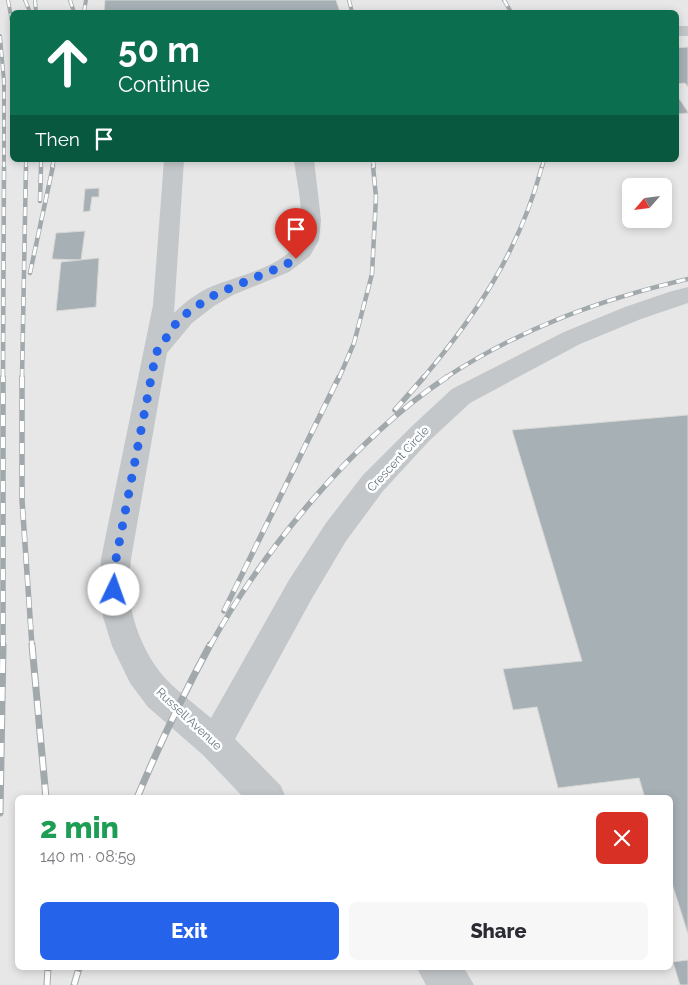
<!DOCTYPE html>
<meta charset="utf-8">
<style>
body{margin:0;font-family:Raleway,sans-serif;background:#f7f7f7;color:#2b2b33;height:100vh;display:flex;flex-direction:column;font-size:19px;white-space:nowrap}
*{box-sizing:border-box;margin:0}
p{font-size:16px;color:#7c7c81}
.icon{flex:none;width:28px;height:28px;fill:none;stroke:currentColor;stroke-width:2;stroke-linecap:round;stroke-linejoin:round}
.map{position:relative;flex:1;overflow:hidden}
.panel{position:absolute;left:15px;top:795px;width:658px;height:175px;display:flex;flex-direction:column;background:#fff;border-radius:8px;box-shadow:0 2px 8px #0003}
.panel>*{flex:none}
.guide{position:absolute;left:10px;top:10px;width:669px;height:152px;border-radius:8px;box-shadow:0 2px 8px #0003;background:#0b6e4f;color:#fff;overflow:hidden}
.needle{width:32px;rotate:242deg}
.controls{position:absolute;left:622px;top:178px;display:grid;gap:10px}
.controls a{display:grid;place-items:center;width:50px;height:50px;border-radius:8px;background:#fff;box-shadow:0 2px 8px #0003;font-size:25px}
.pin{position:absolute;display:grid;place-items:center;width:42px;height:42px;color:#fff;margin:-51px -21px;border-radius:50% 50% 50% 0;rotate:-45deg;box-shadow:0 0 5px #0007}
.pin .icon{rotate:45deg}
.me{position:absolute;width:55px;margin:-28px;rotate:3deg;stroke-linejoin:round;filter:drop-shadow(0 0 4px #0008)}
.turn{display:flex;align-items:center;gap:18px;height:105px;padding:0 25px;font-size:22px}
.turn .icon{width:65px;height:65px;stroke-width:2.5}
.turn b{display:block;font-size:35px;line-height:42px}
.then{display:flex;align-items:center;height:48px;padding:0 25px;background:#0003;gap:10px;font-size:19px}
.round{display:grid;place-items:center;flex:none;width:52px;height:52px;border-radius:8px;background:#f7f7f7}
.summary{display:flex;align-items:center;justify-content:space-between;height:85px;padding:0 25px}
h1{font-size:30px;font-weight:800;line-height:38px;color:#1e9e55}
.action{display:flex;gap:10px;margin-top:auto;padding:10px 25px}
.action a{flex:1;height:58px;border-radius:8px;background:#2563eb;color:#fff;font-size:20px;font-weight:800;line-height:58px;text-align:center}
.action a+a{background:#f7f7f7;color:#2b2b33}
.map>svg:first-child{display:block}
.built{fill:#e6e7e6;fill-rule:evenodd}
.building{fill:#a7b0b5;stroke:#d7d7d5}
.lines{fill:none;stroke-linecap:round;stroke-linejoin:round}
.minor{fill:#c3c7ca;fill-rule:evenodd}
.rail-far3-casing{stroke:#a2a9ad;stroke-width:4}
.rail-far2-casing{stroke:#a2a9ad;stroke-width:4.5}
.rail-far1-casing{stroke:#a2a9ad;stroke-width:5.5}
.rail-casing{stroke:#a2a9ad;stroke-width:7}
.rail-far3{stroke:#fff;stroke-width:2.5;stroke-dasharray:7;stroke-linecap:butt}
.rail-far2{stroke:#fff;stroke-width:3;stroke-dasharray:9;stroke-linecap:butt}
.rail-far1{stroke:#fff;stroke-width:4;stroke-dasharray:11;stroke-linecap:butt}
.rail{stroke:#fff;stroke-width:5;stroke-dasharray:14;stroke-linecap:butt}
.route{stroke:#2563eb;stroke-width:9;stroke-dasharray:0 16.2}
.labels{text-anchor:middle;stroke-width:5;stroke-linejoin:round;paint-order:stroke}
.street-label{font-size:12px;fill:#657783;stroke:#fff}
</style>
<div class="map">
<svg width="688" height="985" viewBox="0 0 688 985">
<rect width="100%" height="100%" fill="#f6f6f2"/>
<path class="built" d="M0,0H688V985H0ZM12,12H676V160H12ZM631,186H664V219H631ZM18,798H670V968H18Z"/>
<g class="building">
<polygon points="105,0 336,0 340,12 104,12"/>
<polygon points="688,47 688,87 685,83 676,84 676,48"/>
<polygon points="676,94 688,112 688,113 676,114"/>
<polygon points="99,188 99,197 92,197 90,211 83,212 85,189"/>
<polygon points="85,231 81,260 52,259 56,233"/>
<polygon points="99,258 96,307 56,311 61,262"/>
<polygon points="688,415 688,934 670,877 670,798 645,798 639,778 558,788 537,707 513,710 503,669 582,661 512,430"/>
<polygon points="688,960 688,985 680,985 673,962"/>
</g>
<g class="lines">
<g class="minor">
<rect x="676" y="26" width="12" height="10"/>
<path d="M164,160H184L174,313C184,303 196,294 208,288C232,277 288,267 297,240C306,215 297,185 294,160H314L321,220L319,240L310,256L289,272L233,295L214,306L192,323L167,353L131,559C130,569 129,580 129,590C131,624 147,662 173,686C185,697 198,707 211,718L289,580L326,523L363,475L411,427L452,389L564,332L625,307L669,292L688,287V303L641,319L580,344L470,403L429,441L383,491L346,541L311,600L235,739L281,786L286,798H244L203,755L148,707L130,683L112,646L103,617L99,590L101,559L153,305Z"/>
<polygon points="417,968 464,968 474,985 426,985"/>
</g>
<g class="rail-far3-casing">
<g id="rail-far3">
<polyline points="8,0 12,22"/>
<polyline points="25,0 30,12"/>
<polyline points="35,0 36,12"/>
<polyline points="70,0 74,12"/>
<polyline points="349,0 352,12"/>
<polyline points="504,0 511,12"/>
<polyline points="84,12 86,0"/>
<polyline points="0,36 4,82 4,167"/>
<polyline points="373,160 374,167"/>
<polyline points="26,167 26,160"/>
<polyline points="41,167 41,160"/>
<polyline points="52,167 54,160"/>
<polyline points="542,167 544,160"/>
</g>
</g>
<g class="rail-far2-casing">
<g id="rail-far2">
<polyline points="40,201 41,166"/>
<polyline points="30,273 53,166"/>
<polyline points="3,378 4,166"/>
<polyline points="22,378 26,166"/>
<polyline points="339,378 354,343 372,274 376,197 373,166"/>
<path d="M423,378C478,313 520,249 542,166"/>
<path d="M445,378C522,328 599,300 688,279"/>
</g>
</g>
<g class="rail-far1-casing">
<g id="rail-far1">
<polyline points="22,377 22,500 32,646"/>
<polyline points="395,410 424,377"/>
<polyline points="224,611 339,377"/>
<polyline points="3,646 3,377"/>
<path d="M210,646C263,550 355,438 447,377"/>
</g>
</g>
<g class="rail-casing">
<g id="rail">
<polyline points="32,645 46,798"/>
<path d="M137,798C159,745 183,695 210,645"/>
<polyline points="0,813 3,645"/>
<polyline points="47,985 48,968"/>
<polyline points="74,985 79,968"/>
</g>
</g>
<use href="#rail-far3" class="rail-far3"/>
<use href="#rail-far2" class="rail-far2"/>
<use href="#rail-far1" class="rail-far1"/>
<use href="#rail" class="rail"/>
</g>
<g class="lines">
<polyline class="route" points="114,590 116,559 156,353 179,319 197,306 216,294 283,266 296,259"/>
</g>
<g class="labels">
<g class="street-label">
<text transform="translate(398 459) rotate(-47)" y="4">Crescent Circle</text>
<text transform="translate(189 719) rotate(43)" y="4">Russell Avenue</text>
</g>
</g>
</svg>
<div class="controls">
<a><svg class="needle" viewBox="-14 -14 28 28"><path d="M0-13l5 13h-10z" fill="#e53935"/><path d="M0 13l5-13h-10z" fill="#7c7c81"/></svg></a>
</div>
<div class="pin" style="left:296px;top:259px;background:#d93025"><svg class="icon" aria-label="arrive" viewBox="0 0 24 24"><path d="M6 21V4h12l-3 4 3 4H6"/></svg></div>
<svg class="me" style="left:114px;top:590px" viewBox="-20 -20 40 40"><circle r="19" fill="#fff"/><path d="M0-13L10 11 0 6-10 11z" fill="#2563eb"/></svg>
<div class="guide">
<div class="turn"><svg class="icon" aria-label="ahead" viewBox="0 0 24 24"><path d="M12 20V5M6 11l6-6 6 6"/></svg><div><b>50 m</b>Continue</div></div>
<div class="then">Then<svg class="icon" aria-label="arrive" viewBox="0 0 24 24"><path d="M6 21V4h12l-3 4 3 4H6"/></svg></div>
</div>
<section class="panel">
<div class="summary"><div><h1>2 min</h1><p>140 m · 08:59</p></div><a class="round" style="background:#d93025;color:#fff"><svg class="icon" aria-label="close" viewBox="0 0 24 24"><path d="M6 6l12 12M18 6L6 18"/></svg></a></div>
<div class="action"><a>Exit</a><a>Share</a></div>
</section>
</div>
